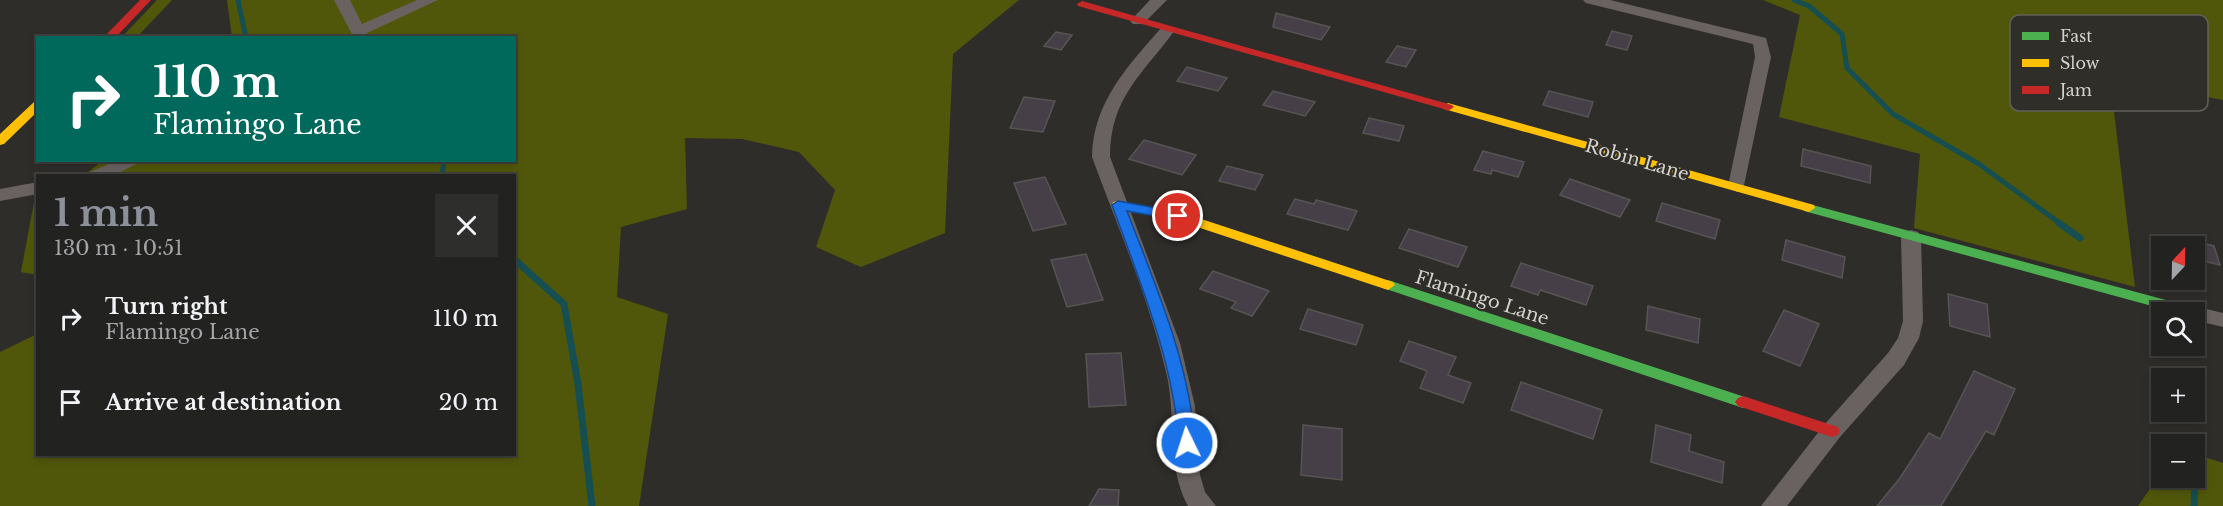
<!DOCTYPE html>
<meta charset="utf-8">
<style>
body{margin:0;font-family:"Libre Baskerville",serif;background:#2e2f2d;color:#f1f3f6;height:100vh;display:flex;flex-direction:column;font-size:22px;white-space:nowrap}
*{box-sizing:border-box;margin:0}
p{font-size:20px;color:#a2a4a5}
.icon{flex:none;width:33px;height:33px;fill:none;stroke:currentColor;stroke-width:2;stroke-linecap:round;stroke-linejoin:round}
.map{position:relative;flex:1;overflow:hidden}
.side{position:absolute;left:36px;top:174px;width:480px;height:282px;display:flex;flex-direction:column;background:#222220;border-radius:0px;box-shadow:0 3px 9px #0003,0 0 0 2px #3f3f3e}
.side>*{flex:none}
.hud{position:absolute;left:36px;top:36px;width:480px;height:126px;border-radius:0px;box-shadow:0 3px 9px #0003,0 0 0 2px #3f3f3e;background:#00695c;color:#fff;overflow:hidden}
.needle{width:39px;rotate:22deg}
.buttons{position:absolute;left:2151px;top:236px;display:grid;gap:12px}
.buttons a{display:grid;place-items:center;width:54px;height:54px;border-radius:0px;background:#222220;box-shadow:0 3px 9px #0003,0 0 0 2px #3f3f3e;font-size:30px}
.pin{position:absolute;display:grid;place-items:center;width:51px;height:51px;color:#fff;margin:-26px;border:3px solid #fff;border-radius:50%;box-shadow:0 2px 6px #0007}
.me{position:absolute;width:66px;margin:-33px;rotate:356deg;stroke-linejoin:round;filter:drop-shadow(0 0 4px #0008)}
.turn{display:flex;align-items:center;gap:21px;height:126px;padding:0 18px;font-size:27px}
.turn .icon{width:78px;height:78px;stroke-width:2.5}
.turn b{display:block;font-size:42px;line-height:51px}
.round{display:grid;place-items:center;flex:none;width:63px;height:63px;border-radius:0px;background:#2e2f2d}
.summary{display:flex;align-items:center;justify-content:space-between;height:102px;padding:0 18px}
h1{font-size:36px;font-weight:700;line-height:45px;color:#8c9099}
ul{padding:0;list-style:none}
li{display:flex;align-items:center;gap:18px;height:84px;padding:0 18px}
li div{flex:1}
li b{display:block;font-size:22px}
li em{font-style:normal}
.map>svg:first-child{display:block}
.green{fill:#51570a}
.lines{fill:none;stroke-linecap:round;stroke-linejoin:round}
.stream-far1{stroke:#154f51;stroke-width:5}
.stream{stroke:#154f51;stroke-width:7}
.building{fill:#473f47;stroke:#565554;stroke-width:1.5}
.street{fill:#6a6260;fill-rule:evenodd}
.fast{fill:#4caf50;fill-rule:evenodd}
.slow{fill:#ffc107;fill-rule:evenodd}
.jam{fill:#c62828;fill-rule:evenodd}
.route{fill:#1a73e8;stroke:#114b97;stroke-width:1.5}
.labels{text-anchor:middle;stroke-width:4.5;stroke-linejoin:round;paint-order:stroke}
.street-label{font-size:18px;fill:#d4d3cf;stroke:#302e28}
.key{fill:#302e28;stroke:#61605a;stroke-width:1.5}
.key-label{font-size:16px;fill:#d4d3cf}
</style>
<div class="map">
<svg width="2223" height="506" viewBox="0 0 2223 506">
<rect width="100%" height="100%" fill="#2e2d2a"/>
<g class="green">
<polygon points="157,0 172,0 137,37 122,37"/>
<polygon points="227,0 1019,0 953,54 945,233 861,267 816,247 835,190 799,152 742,139 685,138 687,209 621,227 617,297 668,314 639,506 0,506 0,352 37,334 38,454 514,454 514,176 84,175 104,160 514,160 514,38 232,37"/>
<polygon points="1763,0 2223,0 2223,100 2110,78 2135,287 1914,228 1920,154 1779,117 1800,15"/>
<polygon points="37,201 37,275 21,272 34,202"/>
<polygon points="2195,454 2223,463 2223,506 2138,506 2161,473 2162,477 2194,477"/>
</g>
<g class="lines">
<g class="stream-far1">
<polyline points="238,0 246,38"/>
<polyline points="1794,0 1809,6 1842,34 1847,68 1893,114 1979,164 2061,224"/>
<polyline points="442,176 444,160"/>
</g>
<g class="stream">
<polyline points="2059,223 2080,238"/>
<polyline points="514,259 564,304 578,384 592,506"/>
<polyline points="2194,506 2195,478"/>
</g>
</g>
<g class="building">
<polygon points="1276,13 1330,27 1321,40 1273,27"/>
<polygon points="1612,31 1632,36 1627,50 1606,45"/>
<polygon points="1056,32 1072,35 1061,50 1044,46"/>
<polygon points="1397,46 1416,50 1406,67 1386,62"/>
<polygon points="1187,67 1227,78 1218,91 1177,81"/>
<polygon points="1273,91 1315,102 1305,116 1263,105"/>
<polygon points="1549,91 1593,102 1588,117 1543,105"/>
<polygon points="1024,97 1055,101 1043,132 1010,128"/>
<polygon points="1369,118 1404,126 1399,141 1363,133"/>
<polygon points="1144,140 1196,155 1182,175 1129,159"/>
<polygon points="1803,149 1871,166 1870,183 1801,166"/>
<polygon points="1483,151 1524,162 1518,177 1492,170 1491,174 1474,170"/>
<polygon points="1227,166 1263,175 1255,190 1219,181"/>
<polygon points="1045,177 1066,224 1033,231 1014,183"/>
<polygon points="1570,179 1630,200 1620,217 1560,195"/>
<polygon points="1295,199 1314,204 1316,200 1357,211 1348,230 1287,214"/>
<polygon points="1662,203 1720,220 1715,239 1656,221"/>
<polygon points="1409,229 1467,247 1458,267 1399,248"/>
<polygon points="1786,240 1845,257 1842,278 1782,260"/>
<polygon points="2194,241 2214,246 2220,265 2194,259"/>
<polygon points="1086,254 1103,300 1067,307 1051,260"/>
<polygon points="1521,263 1593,286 1586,305 1540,290 1538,295 1511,286"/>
<polygon points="1213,271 1269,291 1252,316 1231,308 1236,302 1200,289"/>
<polygon points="1948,294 1987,304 1990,337 1950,326"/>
<polygon points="1648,306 1700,319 1698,343 1646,330"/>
<polygon points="1308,309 1363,325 1356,345 1300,329"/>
<polygon points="1784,310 1819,324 1800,366 1763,351"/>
<polygon points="1409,341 1456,357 1448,375 1471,383 1463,403 1420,388 1427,371 1400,361"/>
<polygon points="1121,353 1126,405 1089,407 1086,354"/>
<polygon points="1974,371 2015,389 1994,435 1986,431 1941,506 1877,506 1900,478 1929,433 1940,439"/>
<polygon points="1521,382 1602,410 1593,439 1511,410"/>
<polygon points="1303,425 1342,429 1342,480 1301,475"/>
<polygon points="1656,425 1691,435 1689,451 1724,462 1722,483 1651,462"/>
<polygon points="1099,489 1119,490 1118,506 1089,506"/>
</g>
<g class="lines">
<g class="street">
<polygon points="334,0 350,0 362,24 417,0 438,0 367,33 370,38 354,38"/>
<polygon points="1150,0 1167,0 1143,24 1133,24 1130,21 1133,18"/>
<polygon points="1583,0 1610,0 1766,38 1771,57 1743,190 1737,192 1728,186 1755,57 1753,44 1586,3"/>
<path d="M1167,25L1175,30C1143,74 1110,97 1110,157L1180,343L1195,406L1200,475L1205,492L1216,506H1188C1166,466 1177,416 1166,372C1149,298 1118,228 1092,157C1093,102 1128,66 1162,27Z"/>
<polygon points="118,160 144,160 113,176 87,176 90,172"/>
<polygon points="38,182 38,194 0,201 0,189"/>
<polygon points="1911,230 1918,232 1921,236 1923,321 1919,338 1904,365 1840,437 1787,506 1761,506 1824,425 1888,353 1898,338 1903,321 1901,236 1904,232"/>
<polygon points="2194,306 2223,313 2223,327 2194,320 2194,312 2184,312 2187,308"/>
</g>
<g class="fast">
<polygon points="1809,204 2192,307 2197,308 2199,312 2194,316 2194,312 2174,312 1804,211 1803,208"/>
<polygon points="1388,280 1748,398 1751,402 1748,406 1743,408 1383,288 1381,285 1383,282"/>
</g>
<g class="slow">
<polygon points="38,101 38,111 4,144 0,145 0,134 34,102"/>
<polygon points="1448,103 1814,205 1815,208 1809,212 1444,109 1442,107"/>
<polygon points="1118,201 1183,213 1393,282 1395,285 1388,290 1176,220 1113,208 1112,205 1113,202"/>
</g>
<g class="jam">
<polygon points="140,0 151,0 115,38 103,38"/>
<polygon points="1082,1 1452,105 1454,107 1448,111 1444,109 1078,6 1077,4"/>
<polygon points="1743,396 1838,427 1840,431 1838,435 1832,437 1738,406 1735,402 1738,398"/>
</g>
</g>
<path class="route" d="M1118,201L1178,212L1184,216L1178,220L1127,211C1156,287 1189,361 1195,443L1187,449L1179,443C1173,359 1140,283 1112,205Z"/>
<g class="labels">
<g class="street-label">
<text transform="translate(1637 160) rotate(16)" y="6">Robin Lane</text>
<text transform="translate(1482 298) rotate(18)" y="6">Flamingo Lane</text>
</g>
</g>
<rect x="2010" y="15" width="198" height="96" rx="9" class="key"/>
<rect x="2022" y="32" width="27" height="8" fill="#4caf50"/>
<rect x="2022" y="59" width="27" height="8" fill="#ffc107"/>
<rect x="2022" y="86" width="27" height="8" fill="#c62828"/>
<g class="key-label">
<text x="2060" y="42">Fast</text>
<text x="2060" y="69">Slow</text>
<text x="2060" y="96">Jam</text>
</g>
</svg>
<div class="buttons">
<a><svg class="needle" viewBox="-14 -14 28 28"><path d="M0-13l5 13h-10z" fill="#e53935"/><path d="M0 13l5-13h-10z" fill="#a2a4a5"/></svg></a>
<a><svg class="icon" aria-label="search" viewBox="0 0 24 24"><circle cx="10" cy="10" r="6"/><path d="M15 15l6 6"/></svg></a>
<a>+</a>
<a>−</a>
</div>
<div class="pin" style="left:1178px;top:216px;background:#d93025"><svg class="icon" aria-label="arrive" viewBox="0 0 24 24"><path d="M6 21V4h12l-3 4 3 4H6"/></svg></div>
<svg class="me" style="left:1187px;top:443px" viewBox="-20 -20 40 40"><circle r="17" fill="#1a73e8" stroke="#fff" stroke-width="3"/><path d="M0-11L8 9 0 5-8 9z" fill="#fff"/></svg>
<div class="hud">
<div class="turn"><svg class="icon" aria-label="right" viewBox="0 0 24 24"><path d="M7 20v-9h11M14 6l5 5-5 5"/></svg><div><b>110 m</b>Flamingo Lane</div></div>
</div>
<section class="side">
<div class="summary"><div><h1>1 min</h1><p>130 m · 10:51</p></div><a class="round"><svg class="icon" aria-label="close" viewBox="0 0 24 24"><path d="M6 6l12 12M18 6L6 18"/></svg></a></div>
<ul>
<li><svg class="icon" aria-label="right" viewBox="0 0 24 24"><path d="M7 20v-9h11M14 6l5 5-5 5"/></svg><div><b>Turn right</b><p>Flamingo Lane</p></div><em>110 m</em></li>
<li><svg class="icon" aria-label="arrive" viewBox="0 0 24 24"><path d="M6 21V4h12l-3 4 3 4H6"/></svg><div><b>Arrive at destination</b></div><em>20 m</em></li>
</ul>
</section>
</div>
